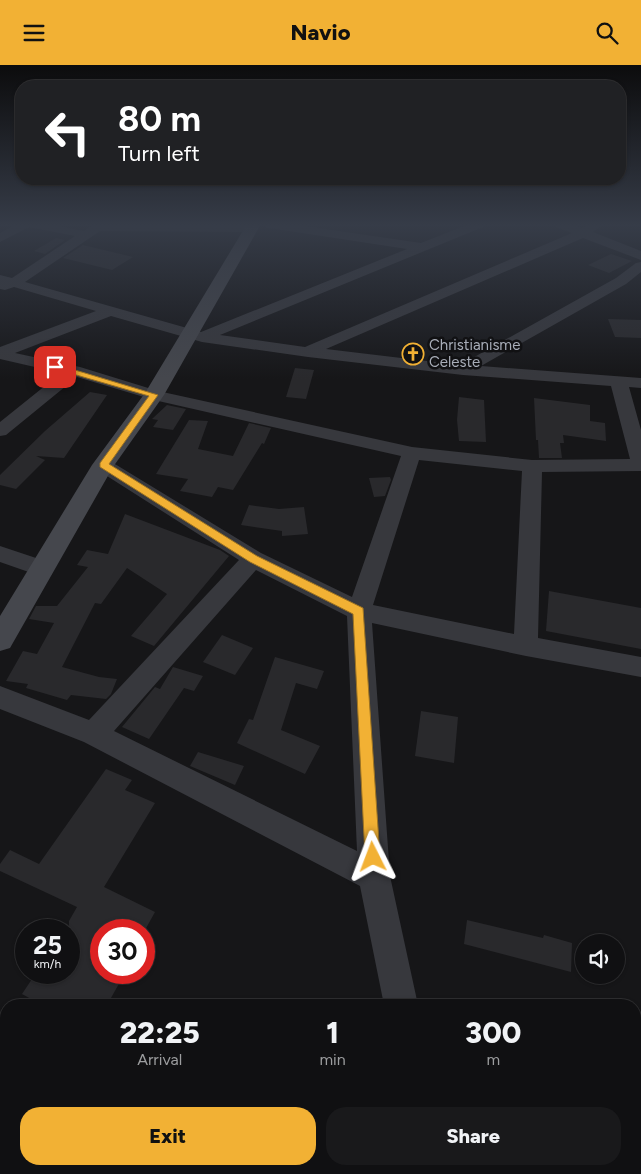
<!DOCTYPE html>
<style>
body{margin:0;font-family:Figtree,sans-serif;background:#19191b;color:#f1f3f6;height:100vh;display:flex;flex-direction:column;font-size:19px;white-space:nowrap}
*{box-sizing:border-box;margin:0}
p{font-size:16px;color:#9c9d9f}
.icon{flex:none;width:28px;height:28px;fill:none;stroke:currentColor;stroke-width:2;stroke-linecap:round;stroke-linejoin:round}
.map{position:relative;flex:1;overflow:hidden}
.side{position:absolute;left:0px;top:934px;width:641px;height:176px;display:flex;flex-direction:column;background:#101012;border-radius:20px 20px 0 0;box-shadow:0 1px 4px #0004,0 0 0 1px #303032}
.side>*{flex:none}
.guide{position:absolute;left:15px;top:15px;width:611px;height:105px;border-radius:20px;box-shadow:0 1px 4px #0004,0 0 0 1px #303032;background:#202124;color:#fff;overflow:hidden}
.buttons{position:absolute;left:575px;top:869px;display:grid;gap:10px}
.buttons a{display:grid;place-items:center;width:50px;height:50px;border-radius:50%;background:#101012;box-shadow:0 1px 4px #0004,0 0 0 1px #303032;font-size:25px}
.speed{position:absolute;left:15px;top:854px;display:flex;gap:10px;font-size:25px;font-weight:700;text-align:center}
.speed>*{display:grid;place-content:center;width:65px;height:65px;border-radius:50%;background:#101012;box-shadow:0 1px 4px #0004,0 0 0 1px #303032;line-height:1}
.speed small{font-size:12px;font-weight:400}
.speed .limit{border:8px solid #d22;background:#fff;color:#111}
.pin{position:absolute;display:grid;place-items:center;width:42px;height:42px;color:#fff;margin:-21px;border-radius:10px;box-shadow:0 2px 8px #0006}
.me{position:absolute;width:55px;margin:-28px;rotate:357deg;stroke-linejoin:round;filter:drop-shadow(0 0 4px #0008)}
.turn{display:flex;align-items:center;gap:18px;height:105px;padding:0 20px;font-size:22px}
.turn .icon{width:65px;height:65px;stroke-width:2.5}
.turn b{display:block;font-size:35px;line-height:42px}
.eta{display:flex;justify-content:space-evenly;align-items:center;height:85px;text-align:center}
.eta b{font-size:30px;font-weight:800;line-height:35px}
.button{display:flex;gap:10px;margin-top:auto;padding:10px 20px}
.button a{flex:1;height:58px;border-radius:20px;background:#f2b134;color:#111;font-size:20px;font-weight:800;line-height:58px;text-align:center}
.button a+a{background:#19191b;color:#f1f3f6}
header{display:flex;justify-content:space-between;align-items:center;height:65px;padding:0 20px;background:#f2b134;color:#111;font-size:22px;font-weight:800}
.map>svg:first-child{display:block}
.green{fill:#1c231d}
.building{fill:#29292c}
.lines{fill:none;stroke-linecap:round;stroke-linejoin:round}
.street{fill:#37383d;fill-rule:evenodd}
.secondary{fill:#45474d;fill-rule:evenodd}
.route{fill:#f2b134;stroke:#9d7322}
.labels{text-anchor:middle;stroke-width:5;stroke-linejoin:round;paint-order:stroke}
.far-poi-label{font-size:15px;fill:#a8adb8;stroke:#111113;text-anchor:start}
</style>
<header><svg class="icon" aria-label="menu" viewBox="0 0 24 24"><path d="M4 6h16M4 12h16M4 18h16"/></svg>Navio<svg class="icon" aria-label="search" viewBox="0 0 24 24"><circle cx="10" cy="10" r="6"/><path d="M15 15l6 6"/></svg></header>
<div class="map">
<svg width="641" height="1109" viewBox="0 0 641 1109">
<rect width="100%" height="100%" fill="#161618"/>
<polygon class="green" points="0,1037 6,1041 6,1104 107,1104 114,1109 0,1109"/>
<g class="building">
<polygon points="56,173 65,175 45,189 34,186"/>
<polygon points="83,180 133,192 112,205 63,193"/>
<polygon points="611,189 632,196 609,208 588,200"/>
<polygon points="608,254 641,255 641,273 615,272"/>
<polygon points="295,303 314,305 306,334 286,332"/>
<polygon points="90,327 107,330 64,393 36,391 45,395 16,424 0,420 0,410 45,366"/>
<polygon points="459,332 484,335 486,377 459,376 457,355"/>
<polygon points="534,333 590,340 590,356 605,358 606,376 563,370 564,378 560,378 562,393 539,393 538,375 536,375"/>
<polygon points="167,340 186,344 173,365 153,362 158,355 152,354"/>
<polygon points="189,355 208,356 198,384 233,391 249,358 271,363 264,379 262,378 233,425 218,422 212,432 180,426 188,414 156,409"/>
<polygon points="390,412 391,415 385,431 374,432 369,413"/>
<polygon points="249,440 279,444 304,442 308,469 282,471 282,466 241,460"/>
<polygon points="125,449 220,485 229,491 154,581 131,571 167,529 127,503 101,539 95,538 62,602 99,612 117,614 111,629 106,634 71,630 67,635 26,623 28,619 6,616 23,586 37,589 54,558 29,554 36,541 57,541 88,502 77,500 87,485 108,489"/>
<polygon points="549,526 641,543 641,584 546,566"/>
<polygon points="222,570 253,583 235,610 203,597"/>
<polygon points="275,592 324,606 317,624 296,618 281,665 320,681 305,709 237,678 249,654 253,655"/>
<polygon points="173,602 203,611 194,626 184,623 149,674 122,662 155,622 160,624"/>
<polygon points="421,646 458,652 454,698 415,691"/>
<polygon points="198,687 244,701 235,720 190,701"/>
<polygon points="106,704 132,715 125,725 155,738 104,822 155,847 145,865 101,865 101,908 125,908 107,940 42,940 22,929 36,908 69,908 69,856 77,842 0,806 0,799 10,785 39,799"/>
<polygon points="467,855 543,873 544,870 572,878 571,907 464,879"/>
</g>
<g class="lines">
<g class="street">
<path d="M17,159H48L84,166L94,159L255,160L257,163L251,167L100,166L25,217L201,267L407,184L269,163L265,162L263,159H291L421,178L469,159H485L483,162L220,270L305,282L572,168L556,162L554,159H570L582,163L590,159H604L593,167L641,186V195L583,173L326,284L460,300L616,213L636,198L641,197V207L626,219L481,301L641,313V323L629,322L641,365V406L542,407L538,573L641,592V612L526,591L372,558L390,811L418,940H384L360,821L84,677L0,644V621L89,655L239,495L96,404L93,400L96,396L103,394L110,396L261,488L352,532L401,391L154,335L77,312L6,370L0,371V357L61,308L0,294V282L96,246L14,222L5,225L0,224V210L12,213L75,171L29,162L0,177V168ZM111,251L202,277L308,292L463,310L611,321L630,394L532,395L412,382L158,326L80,302L15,288ZM419,395L522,406L514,569L373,540ZM256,505L347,551L357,786L114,666Z"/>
<polygon points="0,481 51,498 54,504 51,510 43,512 0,497"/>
<polygon points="0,968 6,970 6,1007 0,1005"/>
<polygon points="202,1104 249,1104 251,1109 204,1109"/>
<polygon points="415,1104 455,1104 456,1109 416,1109"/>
</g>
<polygon class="secondary" points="247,159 261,159 164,330 113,402 10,583 0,586 0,551 92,400 145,328"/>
</g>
<linearGradient id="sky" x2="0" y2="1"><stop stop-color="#0c0c0d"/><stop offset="0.51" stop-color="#363c48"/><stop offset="1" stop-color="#363c48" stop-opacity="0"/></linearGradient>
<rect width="641" height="314" fill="url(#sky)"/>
<polygon class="route" points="55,299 158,330 109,399 257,491 363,543 380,792 378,797 373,799 368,797 365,792 353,549 250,497 100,402 100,398 149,331 52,303 52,300"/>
<defs>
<g id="church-ring" transform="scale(1.125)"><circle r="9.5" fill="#111113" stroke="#f2b134" stroke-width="1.5"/><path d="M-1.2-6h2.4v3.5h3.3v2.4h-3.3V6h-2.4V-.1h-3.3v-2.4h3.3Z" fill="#f2b134"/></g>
</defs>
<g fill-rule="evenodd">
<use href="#church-ring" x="413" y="289"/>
</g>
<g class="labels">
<g class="far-poi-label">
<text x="429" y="285">Christianisme<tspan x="429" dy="17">Celeste</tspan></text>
</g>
</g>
</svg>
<div class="buttons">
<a><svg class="icon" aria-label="sound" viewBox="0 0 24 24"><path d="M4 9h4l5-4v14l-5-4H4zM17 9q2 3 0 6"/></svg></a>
</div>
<div class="speed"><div>25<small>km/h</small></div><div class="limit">30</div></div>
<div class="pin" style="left:55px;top:302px;background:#d93025"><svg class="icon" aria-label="arrive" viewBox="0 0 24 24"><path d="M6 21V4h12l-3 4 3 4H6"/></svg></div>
<svg class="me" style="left:373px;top:792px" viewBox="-20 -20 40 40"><path d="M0-17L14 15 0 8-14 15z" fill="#f2b134" stroke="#fff" stroke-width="4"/></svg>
<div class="guide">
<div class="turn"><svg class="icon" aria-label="left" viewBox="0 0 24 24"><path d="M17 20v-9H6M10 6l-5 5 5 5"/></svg><div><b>80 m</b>Turn left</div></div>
</div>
<section class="side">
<div class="eta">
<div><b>22:25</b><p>Arrival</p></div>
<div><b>1</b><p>min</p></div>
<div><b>300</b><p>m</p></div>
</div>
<div class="button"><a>Exit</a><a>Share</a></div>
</section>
</div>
